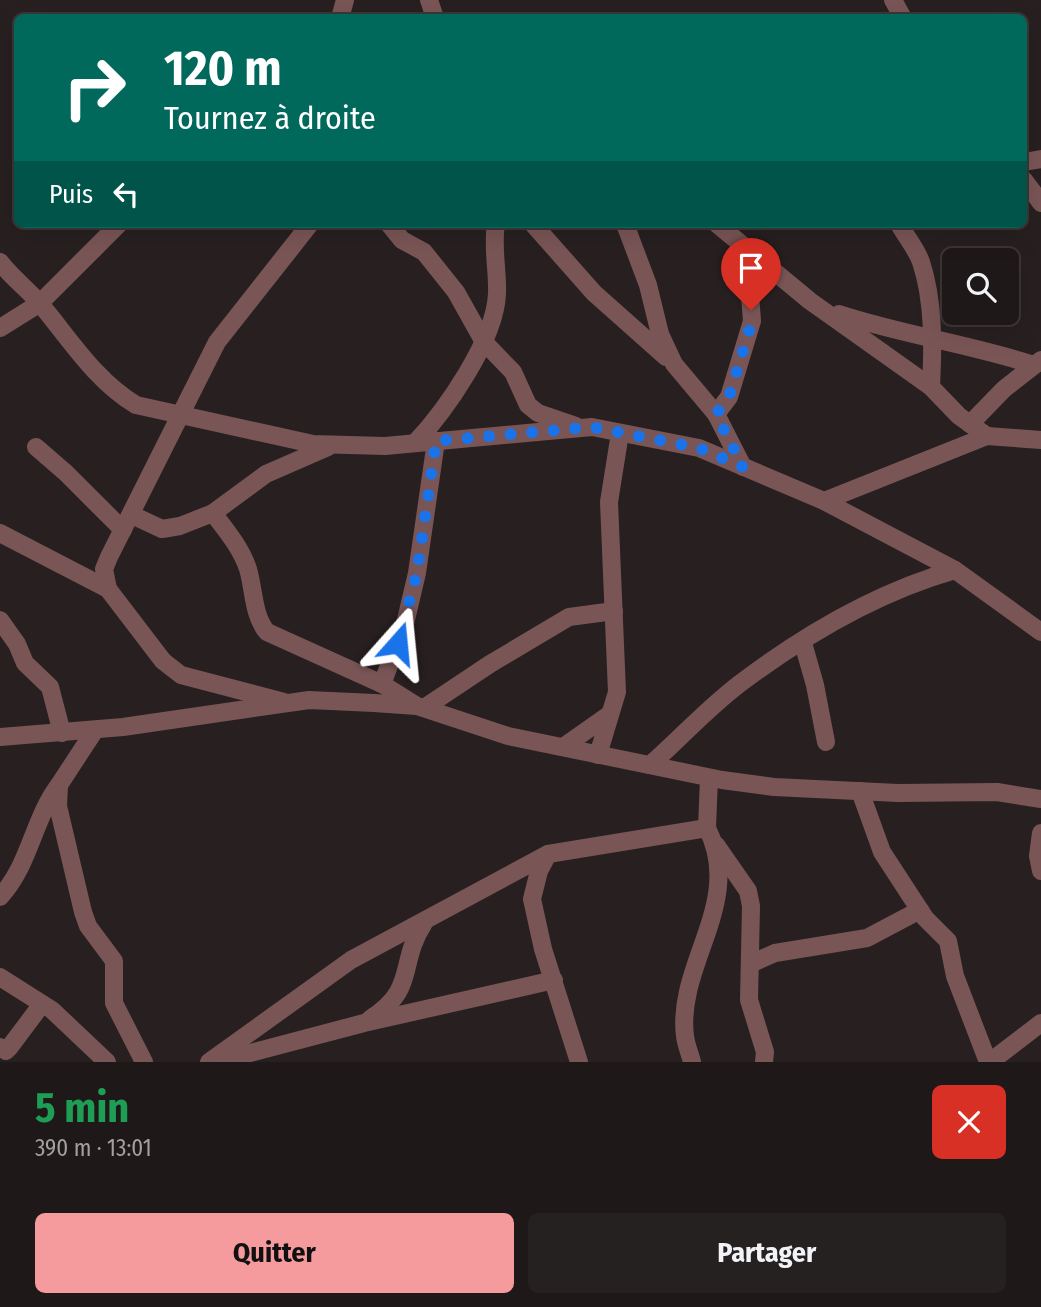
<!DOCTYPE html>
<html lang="fr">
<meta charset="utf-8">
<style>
body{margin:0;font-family:"Fira Sans Condensed",sans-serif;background:#262121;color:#f1f3f6;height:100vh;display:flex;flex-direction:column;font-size:26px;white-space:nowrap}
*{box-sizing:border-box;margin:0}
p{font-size:23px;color:#a1a0a2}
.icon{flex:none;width:38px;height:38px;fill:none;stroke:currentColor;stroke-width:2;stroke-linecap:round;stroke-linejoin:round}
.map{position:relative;height:1062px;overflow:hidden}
.side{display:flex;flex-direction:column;background:#1e1818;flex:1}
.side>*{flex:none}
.hud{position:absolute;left:14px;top:14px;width:1013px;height:214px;border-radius:10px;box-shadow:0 7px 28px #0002,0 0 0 2px #3c3737;background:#00695c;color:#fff;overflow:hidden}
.buttons{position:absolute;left:942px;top:248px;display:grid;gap:14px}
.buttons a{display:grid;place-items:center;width:77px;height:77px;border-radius:10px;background:#1e1818;box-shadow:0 7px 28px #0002,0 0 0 2px #3c3737;font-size:35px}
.pin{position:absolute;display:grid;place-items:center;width:60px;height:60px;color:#fff;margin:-72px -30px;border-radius:50% 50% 50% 0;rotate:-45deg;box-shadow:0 0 7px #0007}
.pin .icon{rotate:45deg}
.me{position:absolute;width:77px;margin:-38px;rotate:18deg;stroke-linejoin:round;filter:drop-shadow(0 0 5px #0008)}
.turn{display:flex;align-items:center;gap:24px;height:147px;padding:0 35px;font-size:32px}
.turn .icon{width:91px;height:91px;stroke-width:2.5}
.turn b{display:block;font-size:49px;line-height:60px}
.then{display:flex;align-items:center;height:66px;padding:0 35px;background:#0003;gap:14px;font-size:26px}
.round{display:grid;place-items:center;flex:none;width:74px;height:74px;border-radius:10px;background:#262121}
.headline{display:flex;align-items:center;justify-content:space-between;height:119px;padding:0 35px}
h1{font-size:42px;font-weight:700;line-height:52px;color:#1e9e55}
.action{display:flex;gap:14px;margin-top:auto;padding:14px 35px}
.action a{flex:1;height:80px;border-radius:10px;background:#f59b9e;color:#111;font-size:28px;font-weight:700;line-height:80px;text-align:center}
.action a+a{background:#262121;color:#f1f3f6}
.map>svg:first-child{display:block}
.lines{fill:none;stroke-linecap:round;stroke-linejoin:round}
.minor{stroke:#7a5556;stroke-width:18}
.route{stroke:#1a73e8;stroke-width:12;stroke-dasharray:0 21.6}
</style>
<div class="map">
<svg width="1041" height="1062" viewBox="0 0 1041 1062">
<rect width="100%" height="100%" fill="#282020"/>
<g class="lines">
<g class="minor">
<polyline points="429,0 435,18"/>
<polyline points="893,0 903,18"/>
<polyline points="340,18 345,0"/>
<polyline points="1024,162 1041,159"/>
<polyline points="1024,180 1041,203"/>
<polyline points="389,224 402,240 424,252 456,292 484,342 513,372 528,405 538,413 576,426"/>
<polyline points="533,224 594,293 666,357"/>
<polyline points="625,224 648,285 660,334 674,364 716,414 743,467"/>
<polyline points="717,224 810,301 931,387 959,416 987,436"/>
<path d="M899,224C906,237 916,248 921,262C934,301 933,347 931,387"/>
<path d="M0,262C12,278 29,290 42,306C71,341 96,381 136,405L313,444L385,446L592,427L699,448L824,501L955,570L1041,632"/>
<path d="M839,314C903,335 970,344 1034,365"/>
<polyline points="0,328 40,303 119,224"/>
<polyline points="716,414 729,397 752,321 750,295 754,280 763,263"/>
<polyline points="970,424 1004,389 1041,360"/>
<path d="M415,443C446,410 495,340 497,294C498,271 492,247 496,224"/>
<polyline points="36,447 66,473 123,530"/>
<polyline points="824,501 987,436 1041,440"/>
<path d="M213,513C226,530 241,548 248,569C254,589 253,616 267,632L382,684L417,706"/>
<polyline points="132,515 162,529 180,526 213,513 266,474 328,447"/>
<polyline points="0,533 108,589 163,661 181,675 284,702"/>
<polyline points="108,589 104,569 109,557 217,342 310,224"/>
<polyline points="0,620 17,644 25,663 50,687 62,733"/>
<polyline points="803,643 815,685 826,742"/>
<polyline points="382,684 405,624 417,573 436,441"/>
<polyline points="424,708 490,664 569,617 614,611"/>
<polyline points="95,730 59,785 58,806 83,912 88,926 114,961 114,1003 144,1062"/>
<polyline points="0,737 123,727 309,700 374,703 417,706 508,736 722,780 774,787 898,793 997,792 1041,799"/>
<polyline points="563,747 610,714"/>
<polyline points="598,755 617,692 609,502 620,433"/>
<path d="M650,765C682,737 711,704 746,679C808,633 881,591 955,570"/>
<polyline points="860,791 882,852 925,918 948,941 955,976 988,1062"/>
<polyline points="1041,833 1038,856 1041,871"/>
<polyline points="716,845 748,891 751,906 749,1000 765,1052 764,1062"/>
<polyline points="548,854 539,871 532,899 543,949 579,1062"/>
<path d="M0,897C30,865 33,819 59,785"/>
<polyline points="750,964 775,953 867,938 920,910"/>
<polyline points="0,977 52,1010 107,1062"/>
<path d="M370,1019C418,988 397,965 424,923"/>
<polyline points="0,1047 6,1051 9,1048 42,1004"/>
<polyline points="209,1062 351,960 548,854 707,828 709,778"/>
<polyline points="216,1062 364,1023 554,980"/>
<path d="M692,1062C690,1054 686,1045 685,1036C676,964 745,902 707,828"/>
<polyline points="990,1062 1041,1023"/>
</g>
</g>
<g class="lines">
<polyline class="route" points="398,643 417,573 436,441 592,427 699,448 743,467 716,414 729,397 752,321 751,310"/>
</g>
</svg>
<div class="buttons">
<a><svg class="icon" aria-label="search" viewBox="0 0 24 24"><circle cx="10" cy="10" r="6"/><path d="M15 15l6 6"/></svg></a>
</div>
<div class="pin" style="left:751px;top:310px;background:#d93025"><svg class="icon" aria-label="arrive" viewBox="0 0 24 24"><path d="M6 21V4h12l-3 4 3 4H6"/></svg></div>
<svg class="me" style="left:398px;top:643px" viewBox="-20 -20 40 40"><path d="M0-17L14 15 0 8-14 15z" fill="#1a73e8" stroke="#fff" stroke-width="4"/></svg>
<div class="hud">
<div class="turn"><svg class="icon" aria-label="right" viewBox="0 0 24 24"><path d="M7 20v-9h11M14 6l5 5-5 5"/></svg><div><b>120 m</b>Tournez à droite</div></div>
<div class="then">Puis<svg class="icon" aria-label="left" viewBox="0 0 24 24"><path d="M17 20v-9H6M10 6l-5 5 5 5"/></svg></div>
</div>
</div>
<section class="side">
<div class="headline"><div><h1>5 min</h1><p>390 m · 13:01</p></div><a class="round" style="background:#d93025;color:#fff"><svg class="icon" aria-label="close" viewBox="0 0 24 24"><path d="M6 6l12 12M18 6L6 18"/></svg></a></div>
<div class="action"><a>Quitter</a><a>Partager</a></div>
</section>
